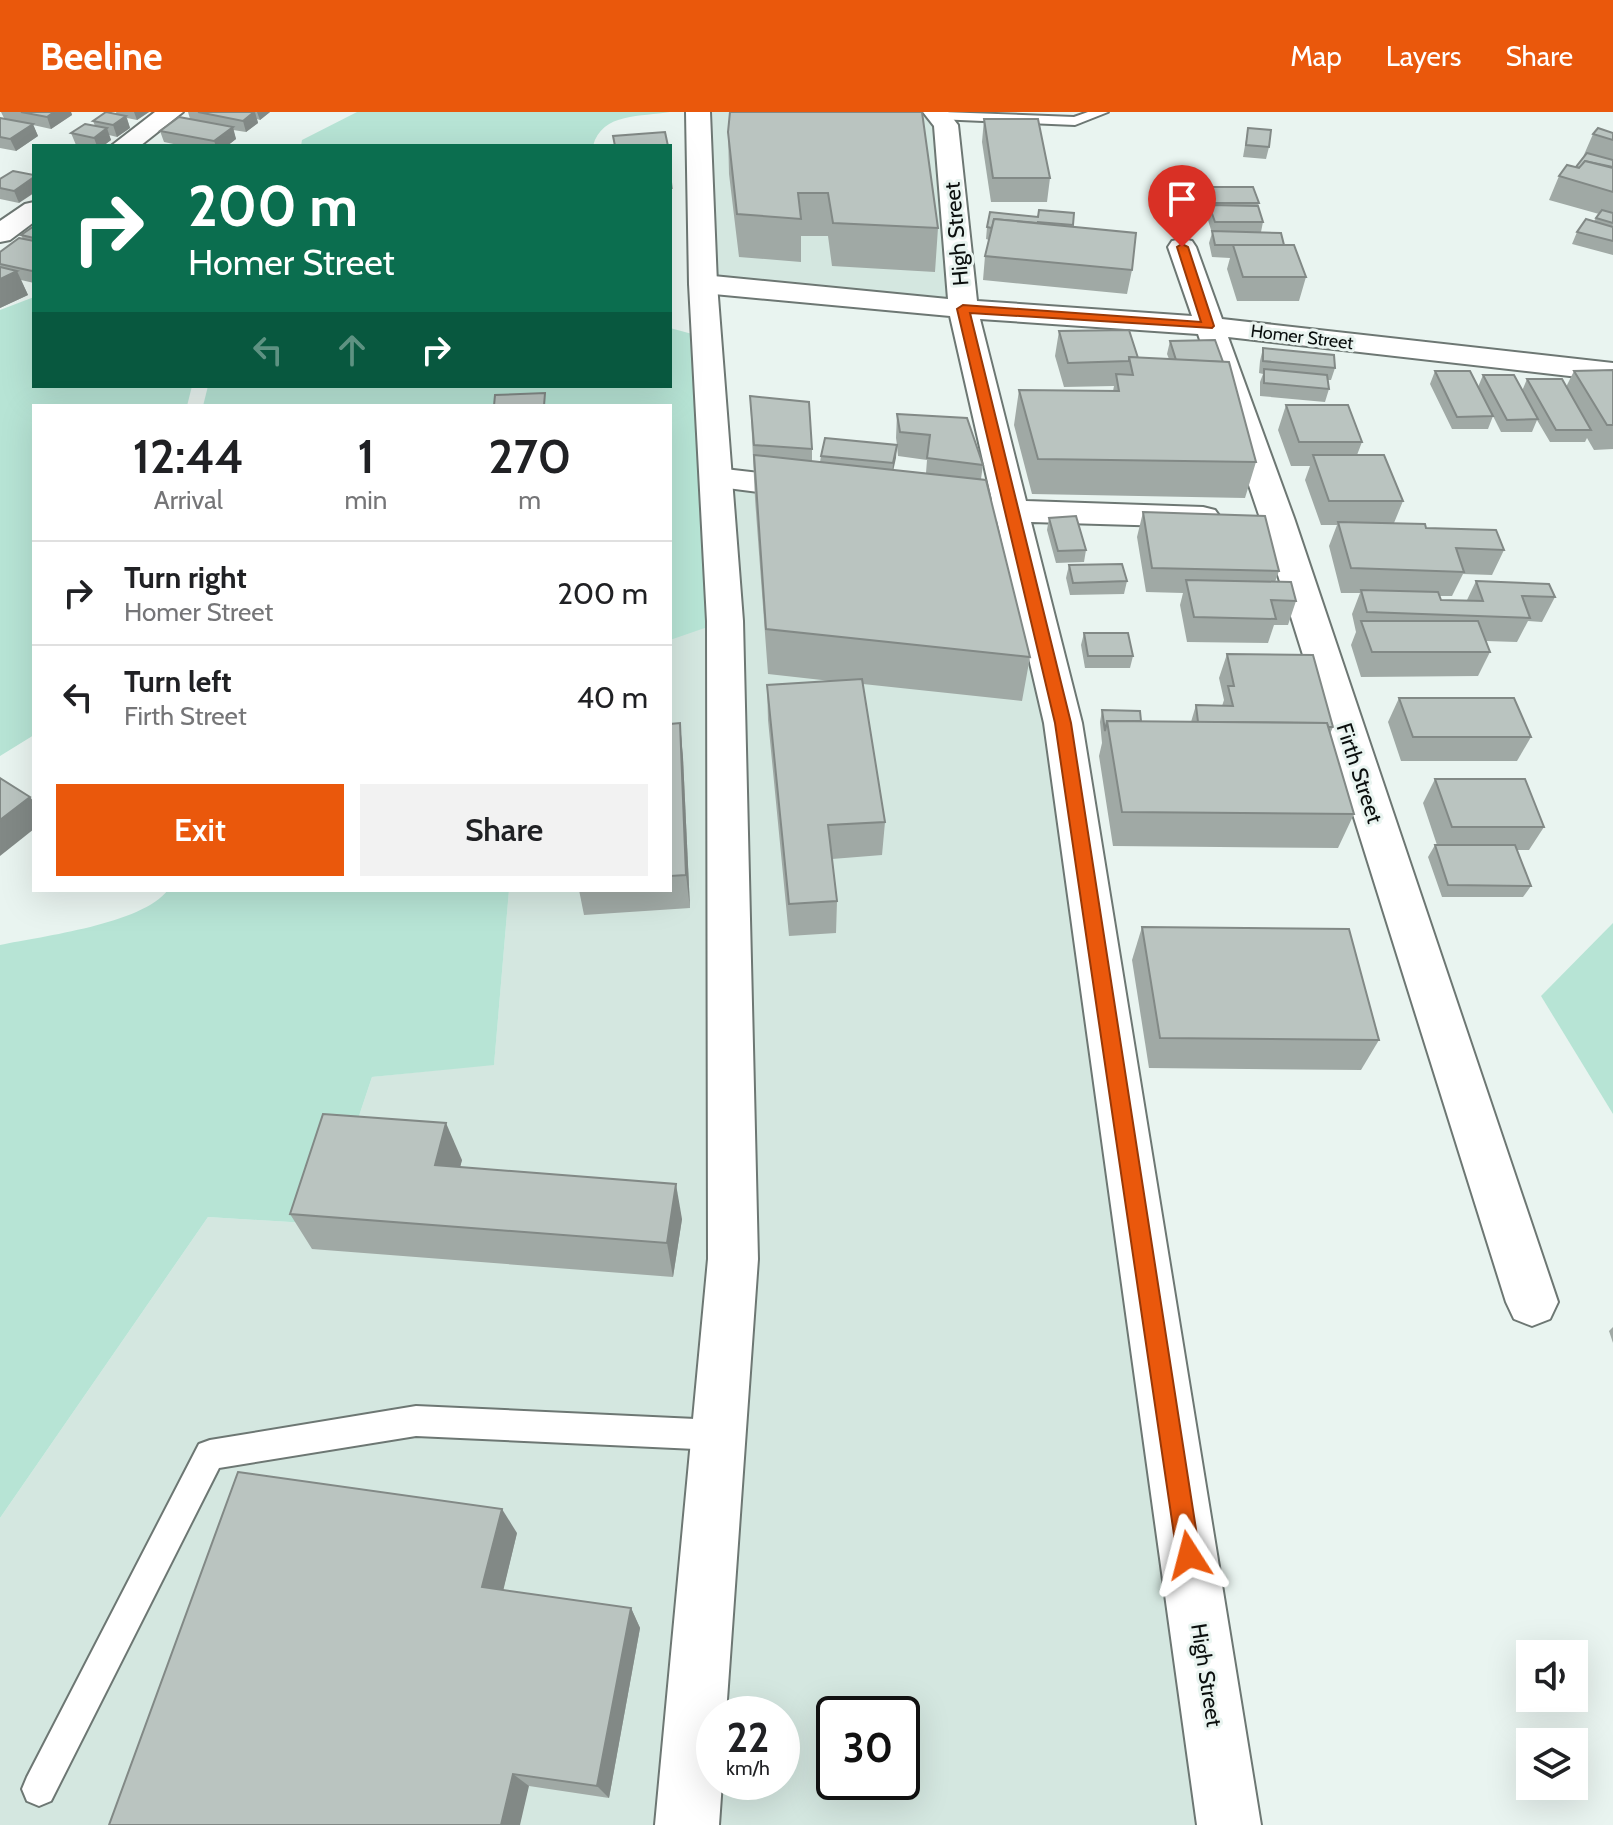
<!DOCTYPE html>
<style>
body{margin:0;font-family:Cabin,sans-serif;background:#f2f2f2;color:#202124;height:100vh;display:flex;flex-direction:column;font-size:30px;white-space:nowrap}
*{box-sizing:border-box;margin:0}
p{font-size:26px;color:#757577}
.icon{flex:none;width:44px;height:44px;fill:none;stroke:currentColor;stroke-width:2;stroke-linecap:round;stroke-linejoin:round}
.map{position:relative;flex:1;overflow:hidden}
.side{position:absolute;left:32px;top:292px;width:640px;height:488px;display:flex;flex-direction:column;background:#fff;border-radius:0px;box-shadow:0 8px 32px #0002}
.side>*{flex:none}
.top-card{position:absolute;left:32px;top:32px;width:640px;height:244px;border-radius:0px;box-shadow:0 8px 32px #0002;background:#0b6e4f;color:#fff;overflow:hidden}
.tools{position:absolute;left:1516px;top:1528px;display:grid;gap:16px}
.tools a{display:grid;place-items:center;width:72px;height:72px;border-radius:0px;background:#fff;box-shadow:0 8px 32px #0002;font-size:40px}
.speed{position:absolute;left:696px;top:1584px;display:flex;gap:16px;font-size:40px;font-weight:700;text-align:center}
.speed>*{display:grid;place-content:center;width:104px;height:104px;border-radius:50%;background:#fff;box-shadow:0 8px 32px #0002;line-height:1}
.speed small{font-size:20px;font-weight:400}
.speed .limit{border:4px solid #111;border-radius:12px;background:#fff;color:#111}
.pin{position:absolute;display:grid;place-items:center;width:68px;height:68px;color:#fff;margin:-82px -34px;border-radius:50% 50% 50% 0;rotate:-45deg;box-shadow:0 0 8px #0007}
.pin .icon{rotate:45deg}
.me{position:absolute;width:88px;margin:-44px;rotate:351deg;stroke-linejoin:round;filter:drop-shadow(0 0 6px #0008)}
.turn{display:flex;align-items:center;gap:28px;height:168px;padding:0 24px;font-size:36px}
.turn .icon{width:104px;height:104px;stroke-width:2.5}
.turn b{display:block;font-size:56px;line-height:68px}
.lanes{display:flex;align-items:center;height:76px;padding:0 24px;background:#0003;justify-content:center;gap:40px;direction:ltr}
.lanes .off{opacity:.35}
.eta{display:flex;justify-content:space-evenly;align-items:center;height:136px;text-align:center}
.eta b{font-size:48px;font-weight:600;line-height:56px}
.button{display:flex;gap:16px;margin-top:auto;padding:16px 24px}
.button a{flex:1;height:92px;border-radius:0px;background:#ea580c;color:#fff;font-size:32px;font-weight:600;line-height:92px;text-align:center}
.button a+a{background:#f2f2f2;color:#202124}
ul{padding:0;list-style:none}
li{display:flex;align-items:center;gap:24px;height:104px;padding:0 24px;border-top:2px solid #e0e0e0}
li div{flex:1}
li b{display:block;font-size:30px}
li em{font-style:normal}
header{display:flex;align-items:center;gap:48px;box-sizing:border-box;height:112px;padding:0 40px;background:#ea580c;color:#fff}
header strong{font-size:38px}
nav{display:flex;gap:44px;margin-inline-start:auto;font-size:28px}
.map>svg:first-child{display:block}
.built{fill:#d4e7e0;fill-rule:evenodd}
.green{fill:#b7e4d5}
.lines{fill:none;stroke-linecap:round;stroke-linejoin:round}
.service-casing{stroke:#6d7773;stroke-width:4}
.minor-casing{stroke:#6d7773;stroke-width:4}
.tertiary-casing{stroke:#6d7773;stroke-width:4}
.service{fill:#fff;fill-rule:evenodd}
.minor{fill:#fff;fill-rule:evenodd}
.tertiary{fill:#fff;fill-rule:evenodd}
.wall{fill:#a0a9a5;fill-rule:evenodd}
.shaded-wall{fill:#828986}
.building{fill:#bac4c0;stroke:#828986;stroke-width:2}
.route{fill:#ea580c;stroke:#983908;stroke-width:2}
.labels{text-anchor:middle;stroke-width:6;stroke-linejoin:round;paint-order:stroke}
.far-street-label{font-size:18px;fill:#0b0f0e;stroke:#e9f4f0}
.street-label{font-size:22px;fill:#0b0f0e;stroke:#e9f4f0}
</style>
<header>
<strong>Beeline</strong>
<nav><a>Map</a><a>Layers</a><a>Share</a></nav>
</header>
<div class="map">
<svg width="1613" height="1713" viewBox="0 0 1613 1713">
<rect width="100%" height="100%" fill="#e9f4f0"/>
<g class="built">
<polygon points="698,0 935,0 963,197 703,172"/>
<path d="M716,366L1012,401L1229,1713H0V1406L208,1105L323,1112L372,965L494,952L509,778H670V528L675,525ZM714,1602H782V1670H714ZM834,1602H902V1670H834Z"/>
</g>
<g class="green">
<path d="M357,0H670C642,5 602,0 593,34H301L302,28Z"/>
<polygon points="34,185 34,274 192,274 187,294 34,294 34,623 0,644 0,198"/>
<polygon points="670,216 707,226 725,509 670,528 670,294 203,294 208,274 670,274"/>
<path d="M168,778H509L494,953L372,965L323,1112L208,1105L0,1406V833C43,824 142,812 168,778Z"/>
<polygon points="1613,811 1613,1002 1541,884"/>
</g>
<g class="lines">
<g class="service-casing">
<g id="service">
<polygon points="943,0 1074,5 1088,0 1108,0 1075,13 937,7 937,1"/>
<polygon points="416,1294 717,1308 728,1312 732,1323 728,1334 717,1338 416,1324 219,1356 51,1689 39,1694 27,1689 22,1677 27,1665 199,1332 210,1328"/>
</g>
</g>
<g class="minor-casing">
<g id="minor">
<polygon points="155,0 183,0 140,34 111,34"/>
<polygon points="923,0 948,0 958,13 977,189 1192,204 1168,135 1172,129 1182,127 1192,129 1196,135 1222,207 1613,251 1613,269 1228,225 1294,406 1558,1190 1550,1207 1532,1214 1514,1207 1506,1190 1260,406 1198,222 980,207 1026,389 1203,395 1215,398 1220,405 1215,412 1203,415 1031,410 1082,611 1261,1713 1197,1713 1044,611 997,409 972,405 967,398 972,391 992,388 950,204 703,181 693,178 689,172 693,166 703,163 948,187 934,14"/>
<polygon points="34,90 34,110 10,128 0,130 0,109 25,92"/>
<polygon points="716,356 812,367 824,370 829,377 824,384 812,387 704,373 700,366 704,359"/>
</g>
</g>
<g class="tertiary-casing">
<polygon id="tertiary" points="686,0 710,0 717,172 743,509 758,1147 726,1602 714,1602 714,1670 722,1670 719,1713 655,1713 708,1147 707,509 689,172"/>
</g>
<use href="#service" class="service"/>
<use href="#minor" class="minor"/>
<use href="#tertiary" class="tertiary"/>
</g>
<g class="wall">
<polygon points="1,0 71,0 72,3 51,17 33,13 38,24 16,39 0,36 0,6 4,6"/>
<polygon points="116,0 149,0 137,8 127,6 130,16 117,25 109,23 111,28 103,34 76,33 71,21 95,14 93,9 117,3"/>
<polygon points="188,0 270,0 260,8 257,7 258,11 246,20 233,18 236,27 227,34 183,34 164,30 160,19 190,7"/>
<polygon points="984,7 1050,66 1047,90 991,90 982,30"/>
<polygon points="1248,16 1269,35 1266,47 1243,45"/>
<polygon points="728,20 938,116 935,160 832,154 828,124 801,124 801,150 739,145 729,62"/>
<polygon points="1613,21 1613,143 1572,132 1577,120 1594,109 1599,102 1549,88 1559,64 1576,55 1583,45 1593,22"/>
<polygon points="670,57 673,77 670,77"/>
<polygon points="13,59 19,91 0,87 0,67"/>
<polygon points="1202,75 1259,91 1258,94 1263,110 1261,120 1284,133 1306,165 1299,189 1237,189 1227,157 1230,146 1212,145 1209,131 1212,121 1207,105 1207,103 1205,103 1199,87"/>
<polygon points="1074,101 1072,115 1132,158 1127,182 983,168 985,144 989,128 986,127 987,115 1038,105"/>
<polygon points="34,114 34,171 21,168 28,183 0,196 0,140 23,127 21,123"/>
<polygon points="1059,219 1138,246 1169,247 1167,242 1170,229 1223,250 1256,350 1245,386 1032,382 1014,313 1019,278 1113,279 1114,274 1064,275 1055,244"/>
<polygon points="1263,236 1335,256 1331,268 1328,268 1329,277 1325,290 1260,284 1260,270 1263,262 1259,261 1260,249"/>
<polygon points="1613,258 1613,337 1594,338 1587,326 1585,330 1550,330 1537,308 1532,320 1501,320 1493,304 1488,317 1452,317 1430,272 1435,259 1478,275 1483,263 1522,279 1527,267 1566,275 1574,259"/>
<path d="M750,284L812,337V349L820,350L821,344L897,333L896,326L897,302L983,353L981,367L1030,545L1022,589L863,572L885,710L882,743L832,747L837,789L836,821L789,824L768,608L767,573L831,569L768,562L755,387ZM897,334L898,344L927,348L926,361L893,358Z"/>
<polygon points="1286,293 1362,330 1357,343 1403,389 1394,411 1426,416 1504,438 1492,463 1463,462 1452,484 1440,484 1441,488 1467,488 1476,469 1555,485 1542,510 1528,509 1517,530 1486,529 1490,540 1478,564 1361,565 1351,533 1356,520 1352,502 1360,481 1341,481 1329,434 1337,413 1321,413 1305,368 1310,354 1291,354 1278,318"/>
<polygon points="1143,400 1279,459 1275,470 1296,489 1288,513 1274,513 1268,531 1187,530 1180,493 1183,481 1146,480 1137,425"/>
<polygon points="1049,406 1086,438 1084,450 1056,451 1047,418"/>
<polygon points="1069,453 1127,469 1124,482 1070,483 1066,466"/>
<polygon points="1084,521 1133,544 1130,556 1085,556 1081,533"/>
<polygon points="1227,542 1333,615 1330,622 1354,702 1338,736 1113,734 1099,644 1102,631 1100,610 1102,598 1141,609 1191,610 1196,593 1222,594 1224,588 1219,566"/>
<polygon points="1399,586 1531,625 1517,649 1401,649 1388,610"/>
<polygon points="680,611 683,646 690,796 584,803 579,778 670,778 670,612"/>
<polygon points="1435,667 1544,715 1529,738 1517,738 1531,774 1523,785 1442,785 1428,745 1435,733 1437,733 1423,691"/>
<polygon points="1142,815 1379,928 1361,958 1149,956 1132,848"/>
<polygon points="462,1048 460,1055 682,1107 673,1165 312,1137 290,1102"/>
<polygon points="1613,1215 1613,1231 1609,1219"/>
<polygon points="517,1421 503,1478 631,1496 640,1516 609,1686 529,1674 109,1713"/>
</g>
<g class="shaded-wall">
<polygon points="54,0 71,0 72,3 51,17 47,5"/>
<polygon points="134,0 149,0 137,8"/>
<polygon points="255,0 258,11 246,20 243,9"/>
<polygon points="257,0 270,0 260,8"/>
<polygon points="126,4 130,16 117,25 113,13"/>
<polygon points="33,12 38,24 16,39 10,27"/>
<polygon points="233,15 236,27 227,34 216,34 214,29"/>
<polygon points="107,16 111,28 103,34 97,34 94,26"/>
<polygon points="34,65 34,81 19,91 14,79"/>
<polygon points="17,159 28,183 0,196 0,167"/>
<polygon points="897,333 896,346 892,364 893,351"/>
<polygon points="680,611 683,646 690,796 686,763"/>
<polygon points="30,685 34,690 34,717 0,744 0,708"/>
<polygon points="446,1011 462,1048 451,1089 435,1053"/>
<polygon points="676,1072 682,1107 673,1165 667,1131"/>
<polygon points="502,1397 517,1421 499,1496 482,1475"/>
<polygon points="631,1496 640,1516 609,1686 597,1674"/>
<polygon points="513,1662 529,1674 520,1713 501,1713"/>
</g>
<g class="building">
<polygon points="21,0 54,0 47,5"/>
<polygon points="106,0 126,4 113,13 93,9"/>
<polygon points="198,0 254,0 243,9"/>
<polygon points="730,0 922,0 938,116 833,111 828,81 798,81 801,107 737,102 728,20"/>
<polygon points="179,5 233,15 214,29 160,19"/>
<polygon points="0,6 33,12 10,27 0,25"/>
<polygon points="984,7 1038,7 1050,66 993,66"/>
<polygon points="85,12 107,16 94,26 71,21"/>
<polygon points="1248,16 1271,18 1269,35 1246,33"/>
<polygon points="1598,16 1613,21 1613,28 1593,22"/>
<polygon points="665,20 668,34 615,34 613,24"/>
<polygon points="1587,41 1613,48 1613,55 1585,49 1580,56 1576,55"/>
<polygon points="1585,49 1613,56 1613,80 1559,64 1567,53 1579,56"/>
<polygon points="13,59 34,63 34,65 14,79 0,76 0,67"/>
<polygon points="1202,75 1253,75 1259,91 1207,91"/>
<polygon points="1209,93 1258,94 1263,110 1215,110"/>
<polygon points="1039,98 1074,101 1073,113 1038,110 1038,111 994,107 992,116 987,115 990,100 1038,105"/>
<polygon points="1602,98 1613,101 1613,111 1596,106"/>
<polygon points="994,107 1136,121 1132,158 985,144"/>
<polygon points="1586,107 1613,115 1613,129 1577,120"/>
<polygon points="34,114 34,126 21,123"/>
<polygon points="1212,119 1281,121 1284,133 1215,133"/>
<polygon points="19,126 34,129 34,158 32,159 0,152 0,140"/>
<polygon points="1233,133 1294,133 1306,165 1243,165"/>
<polygon points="0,155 17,159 0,167"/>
<polygon points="1129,218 1138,246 1129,245 1129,249 1068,251 1059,219"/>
<polygon points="1215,228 1223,250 1176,248 1170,229"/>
<polygon points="1263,236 1334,243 1335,256 1263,249"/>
<polygon points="1129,245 1229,250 1256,350 1038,347 1019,278 1119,279 1116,262 1133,263"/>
<polygon points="1264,257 1327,263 1329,277 1264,271"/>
<polygon points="1613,258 1613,313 1607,313 1574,259"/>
<polygon points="1435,259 1470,259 1493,304 1457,305"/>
<polygon points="1483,263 1514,263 1538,307 1507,308"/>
<polygon points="1527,267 1562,267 1591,318 1556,318"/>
<polygon points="545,281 544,294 494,294 495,283"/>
<polygon points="750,284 809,290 812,337 754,333"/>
<polygon points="1286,293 1348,293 1362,330 1299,330"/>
<polygon points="897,302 967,306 983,353 927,346 930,323 900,320"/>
<polygon points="825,326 897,333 893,351 821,344"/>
<polygon points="754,343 986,368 1030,545 766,517"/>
<polygon points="1313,343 1384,343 1403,389 1329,389"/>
<polygon points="1143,400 1265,404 1279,459 1152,456"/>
<polygon points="1076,404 1086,438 1058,439 1049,406"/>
<polygon points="1338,410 1425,412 1426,416 1496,418 1504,438 1456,436 1464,460 1351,456"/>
<polygon points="1122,452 1127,469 1073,471 1069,453"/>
<polygon points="1186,468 1291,470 1296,489 1271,488 1276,507 1194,505"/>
<polygon points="1476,469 1549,472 1555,485 1522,484 1530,506 1367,500 1361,478 1438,480 1441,488 1483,489"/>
<polygon points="1361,509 1478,509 1490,540 1372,540"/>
<polygon points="1084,521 1128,521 1133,544 1088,544"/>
<polygon points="1227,542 1313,543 1333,615 1328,615 1327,611 1198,610 1196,593 1233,594 1228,574 1234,574"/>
<polygon points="862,567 885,710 828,713 837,789 789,792 767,573"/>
<polygon points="1399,586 1514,586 1531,625 1413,625"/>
<polygon points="1102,598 1140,599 1141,609 1107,609 1105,619"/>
<polygon points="1107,609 1327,611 1354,702 1122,700"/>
<polygon points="680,611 686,763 670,764 670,612"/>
<polygon points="0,666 30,685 0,708"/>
<polygon points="1435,667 1525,667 1544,715 1452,715"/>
<polygon points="1435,733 1515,733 1531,774 1448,773"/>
<polygon points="1142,815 1349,817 1379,928 1160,926"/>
<polygon points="323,1002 446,1011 435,1053 676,1072 667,1131 290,1102"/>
<polygon points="238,1360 502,1397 482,1475 631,1496 597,1674 513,1662 501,1713 109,1713"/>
</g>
<polygon class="route" points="1182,132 1188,135 1214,214 1212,216 970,201 1071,611 1200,1443 1197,1452 1189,1455 1180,1452 1177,1443 1055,611 957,197 963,193 1201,210 1177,135"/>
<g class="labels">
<g class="far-street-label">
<text transform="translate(1302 225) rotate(7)" y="6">Homer Street</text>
</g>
<g class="street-label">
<text transform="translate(956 122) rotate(-95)" y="8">High Street</text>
<text transform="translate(1360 661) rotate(72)" y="8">Firth Street</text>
<text transform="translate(1207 1563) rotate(81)" y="8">High Street</text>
</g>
</g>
</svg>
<div class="tools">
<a><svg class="icon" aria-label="sound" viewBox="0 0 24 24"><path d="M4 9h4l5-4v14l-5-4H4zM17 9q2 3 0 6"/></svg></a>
<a><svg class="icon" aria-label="layers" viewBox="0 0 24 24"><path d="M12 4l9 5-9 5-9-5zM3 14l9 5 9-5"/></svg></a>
</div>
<div class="speed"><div>22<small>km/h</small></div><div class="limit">30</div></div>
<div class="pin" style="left:1182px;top:135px;background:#d93025"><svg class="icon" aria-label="arrive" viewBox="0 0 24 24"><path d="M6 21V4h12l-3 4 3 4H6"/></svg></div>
<svg class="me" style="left:1189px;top:1443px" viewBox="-20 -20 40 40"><path d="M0-17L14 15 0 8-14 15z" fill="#ea580c" stroke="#fff" stroke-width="4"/></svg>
<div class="top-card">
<div class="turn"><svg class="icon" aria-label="right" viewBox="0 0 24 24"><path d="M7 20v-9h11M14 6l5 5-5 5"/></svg><div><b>200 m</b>Homer Street</div></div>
<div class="lanes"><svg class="icon off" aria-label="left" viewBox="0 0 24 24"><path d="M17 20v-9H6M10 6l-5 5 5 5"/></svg><svg class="icon off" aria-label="ahead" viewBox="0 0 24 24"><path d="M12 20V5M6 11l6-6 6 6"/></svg><svg class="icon" aria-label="right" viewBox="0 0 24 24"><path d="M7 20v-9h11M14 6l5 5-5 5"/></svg></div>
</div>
<section class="side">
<div class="eta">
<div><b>12:44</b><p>Arrival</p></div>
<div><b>1</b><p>min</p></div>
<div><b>270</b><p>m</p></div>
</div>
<ul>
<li><svg class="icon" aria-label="right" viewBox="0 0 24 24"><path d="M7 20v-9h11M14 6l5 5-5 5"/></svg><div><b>Turn right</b><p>Homer Street</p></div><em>200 m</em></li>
<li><svg class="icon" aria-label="left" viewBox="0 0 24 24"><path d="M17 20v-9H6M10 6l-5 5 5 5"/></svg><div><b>Turn left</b><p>Firth Street</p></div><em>40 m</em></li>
</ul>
<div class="button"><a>Exit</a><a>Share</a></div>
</section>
</div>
